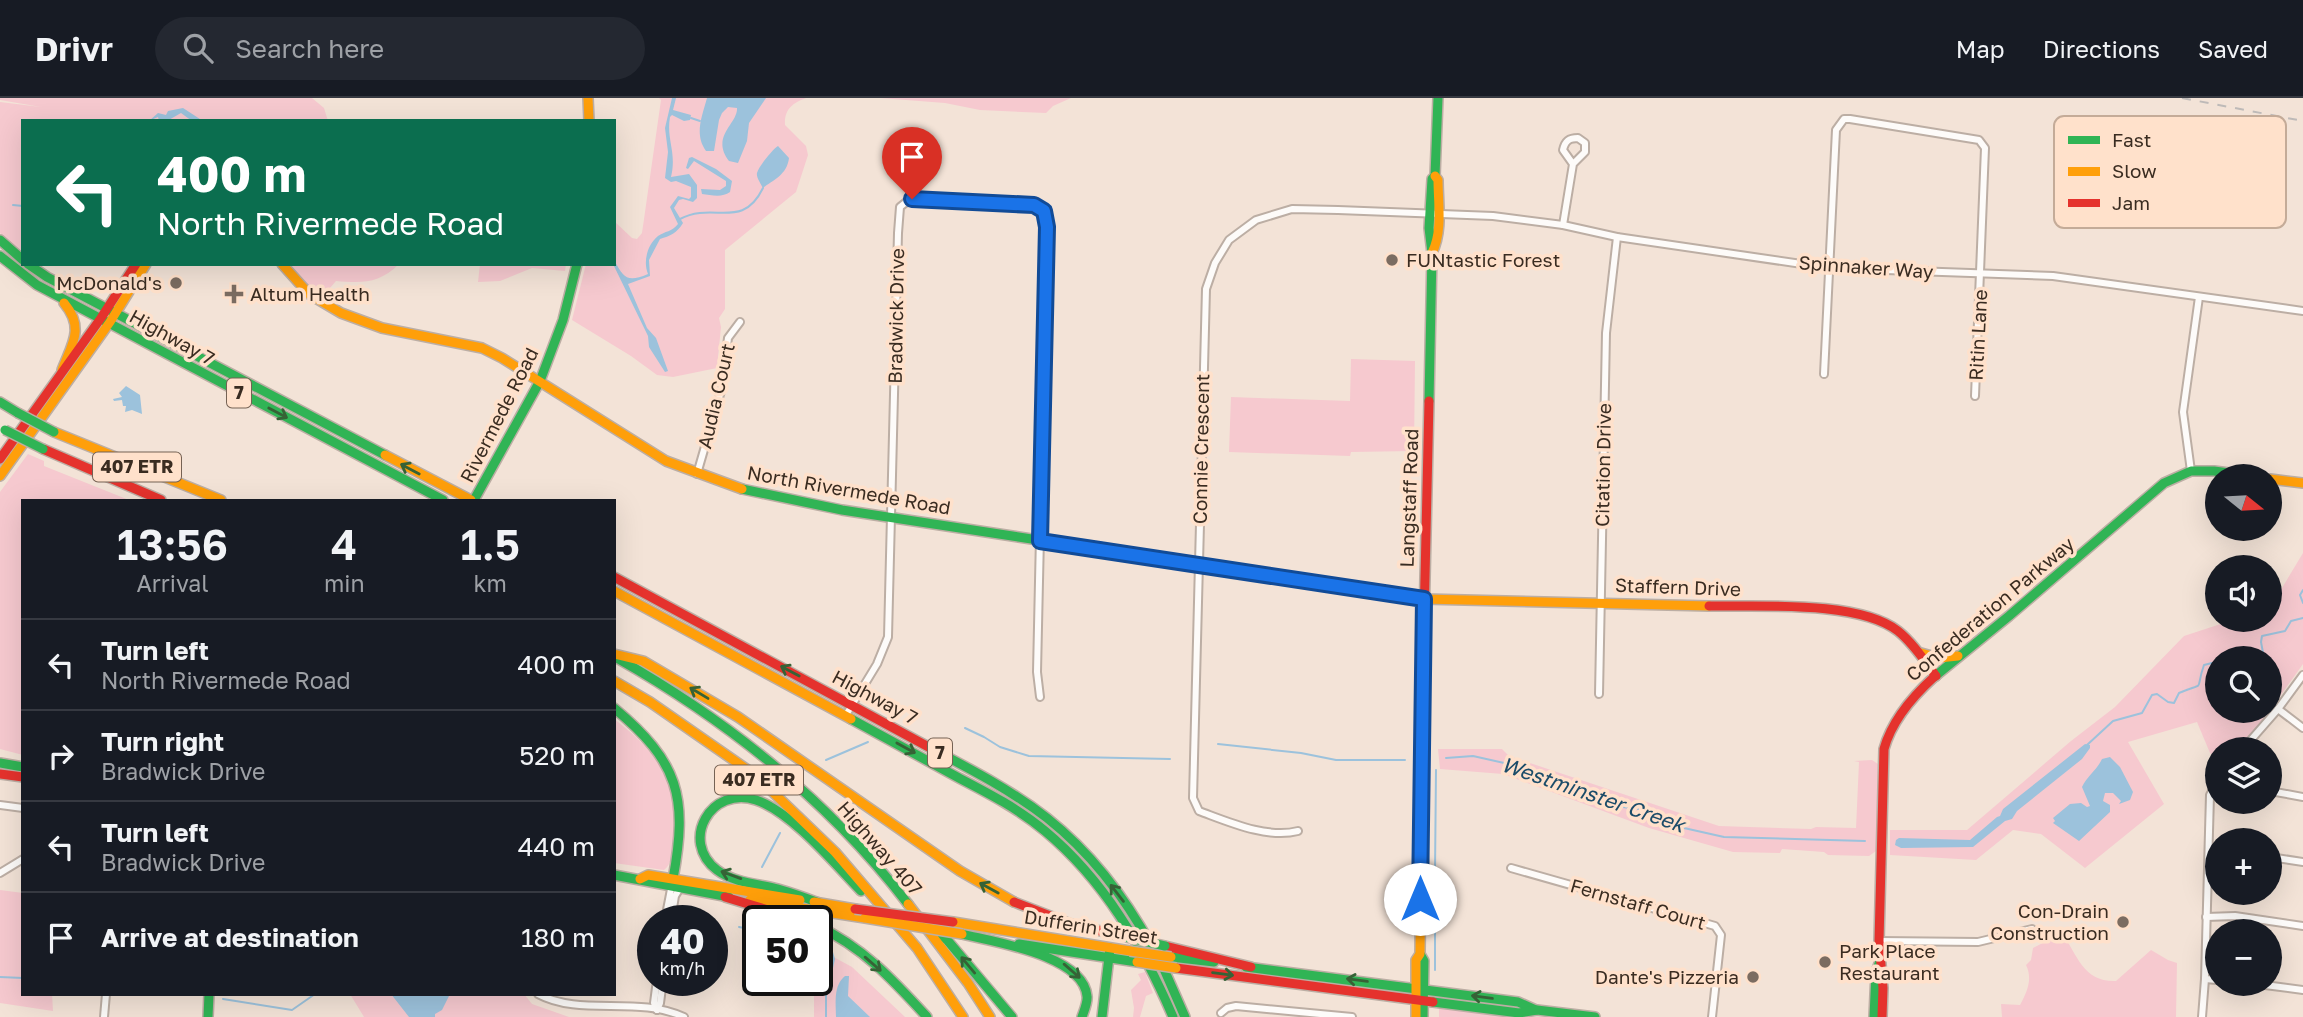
<!DOCTYPE html>
<meta charset="utf-8">
<style>
body{margin:0;font-family:"Golos Text",sans-serif;background:#242831;color:#f1f3f6;height:100vh;display:flex;flex-direction:column;font-size:26px;white-space:nowrap}
*{box-sizing:border-box;margin:0}
p{font-size:23px;color:#9ea1a6}
.icon{flex:none;width:38px;height:38px;fill:none;stroke:currentColor;stroke-width:2;stroke-linecap:round;stroke-linejoin:round}
.map{position:relative;flex:1;overflow:hidden}
.sheet{position:absolute;left:21px;top:401px;width:595px;height:497px;display:flex;flex-direction:column;background:#171b24;border-radius:0px;box-shadow:0 7px 28px #0002}
.sheet>*{flex:none}
.hud{position:absolute;left:21px;top:21px;width:595px;height:147px;border-radius:0px;box-shadow:0 7px 28px #0002;background:#0b6e4f;color:#fff;overflow:hidden}
.needle{width:46px;rotate:108deg}
.tools{position:absolute;left:2205px;top:366px;display:grid;gap:14px}
.tools a{display:grid;place-items:center;width:77px;height:77px;border-radius:50%;background:#171b24;box-shadow:0 7px 28px #0002;font-size:35px}
.speed{position:absolute;left:637px;top:807px;display:flex;gap:14px;font-size:35px;font-weight:700;text-align:center}
.speed>*{display:grid;place-content:center;width:91px;height:91px;border-radius:50%;background:#171b24;box-shadow:0 7px 28px #0002;line-height:1}
.speed small{font-size:18px;font-weight:400}
.speed .limit{border:4px solid #111;border-radius:10px;background:#fff;color:#111}
.pin{position:absolute;display:grid;place-items:center;width:60px;height:60px;color:#fff;margin:-72px -30px;border-radius:50% 50% 50% 0;rotate:-45deg;box-shadow:0 0 7px #0007}
.pin .icon{rotate:45deg}
.me{position:absolute;width:77px;margin:-38px;rotate:0deg;stroke-linejoin:round;filter:drop-shadow(0 0 5px #0008)}
.turn{display:flex;align-items:center;gap:24px;height:147px;padding:0 21px;font-size:32px}
.turn .icon{width:91px;height:91px;stroke-width:2.5}
.turn b{display:block;font-size:49px;line-height:60px}
.eta{display:flex;justify-content:space-evenly;align-items:center;height:119px;text-align:center}
.eta b{font-size:42px;font-weight:600;line-height:49px}
ul{padding:0;list-style:none}
li{display:flex;align-items:center;gap:21px;height:91px;padding:0 21px;border-top:2px solid #363941}
li div{flex:1}
li b{display:block;font-size:26px}
li em{font-style:normal}
header{display:flex;align-items:center;gap:42px;box-sizing:border-box;height:98px;padding:0 35px;background:#171b24;border-bottom:2px solid #363941}
header strong{font-size:33px}
nav{display:flex;gap:38px;margin-inline-start:auto;font-size:24px}
.search{width:490px;height:63px;background:#242831;display:flex;align-items:center;gap:18px;box-sizing:border-box;padding:0 24px;border-radius:38px;color:#9ea1a6;font-size:26px}
.map>svg:first-child{display:block}
.green{fill:#f6c9cf;fill-rule:evenodd}
.water{fill:#9cc2dc}
.lines{fill:none;stroke-linecap:round;stroke-linejoin:round}
.stream{stroke:#9cc2dc;stroke-width:2}
.street-casing{stroke:#bcaea4;stroke-width:10}
.fast-casing{stroke:#bcaea4;stroke-width:12}
.slow-casing{stroke:#bcaea4;stroke-width:12}
.jam-casing{stroke:#bcaea4;stroke-width:12}
.street{stroke:#fdfbf9;stroke-width:6}
.fast{stroke:#30b455;stroke-width:9}
.slow{stroke:#ff9f0a;stroke-width:9}
.jam{stroke:#e5322d;stroke-width:9}
.rail{stroke:#bebab8;stroke-width:2;stroke-dasharray:9 9;stroke-linecap:butt}
.fast-bridge-casing{stroke:#bcaea4;stroke-width:12;stroke-linecap:butt}
.slow-bridge-casing{stroke:#bcaea4;stroke-width:12;stroke-linecap:butt}
.jam-bridge-casing{stroke:#bcaea4;stroke-width:12;stroke-linecap:butt}
.fast-bridge{stroke:#30b455;stroke-width:9}
.slow-bridge{stroke:#ff9f0a;stroke-width:9}
.jam-bridge{stroke:#e5322d;stroke-width:9}
.oneway{stroke:#366236}
.route-casing{stroke:#114b97;stroke-width:18}
.route{stroke:#1a73e8;stroke-width:12}
.poi-dot{fill:#7b6c61;stroke:#ffe1cb;stroke-width:2.5}
.labels{text-anchor:middle;stroke-width:7;stroke-linejoin:round;paint-order:stroke}
.shield{fill:#ffe1cb;stroke:#756254;stroke-width:2}
.shield-label{font-size:18px;font-weight:bold;fill:#3a2c21}
.poi-label{font-size:19px;fill:#3a2c21;stroke:#ffe1cb;text-anchor:start}
.street-label{font-size:19px;fill:#3a2c21;stroke:#ffe1cb}
.water-label{font-size:21px;font-style:italic;fill:#1c4c69;stroke:#ffe1cb}
.key{fill:#ffe1cb;stroke:#c4ab98;stroke-width:2}
.key-label{font-size:19px;fill:#3a2c21}
</style>
<header>
<strong>Drivr</strong>
<div class="search"><svg class="icon" aria-label="search" viewBox="0 0 24 24"><circle cx="10" cy="10" r="6"/><path d="M15 15l6 6"/></svg>Search here</div>
<nav><a>Map</a><a>Directions</a><a>Saved</a></nav>
</header>
<div class="map">
<svg width="2303" height="919" viewBox="0 0 2303 919">
<rect width="100%" height="100%" fill="#f3e3d7"/>
<g class="green">
<polygon points="0,0 312,0 324,10 328,23 23,23 23,154 0,135 0,4 41,9 0,2"/>
<path d="M659,0H806C793,5 784,11 785,27L806,48L808,57L796,94L725,152V211L719,220L721,229L717,270L673,279L657,277L631,258L572,222L586,166H614V123L632,140L637,141L642,135L661,2Z"/>
<polygon points="880,0 1071,0 1053,8 1046,15 980,12 945,5"/>
<path d="M289,166H399C379,186 362,185 336,183L323,198L314,193Z"/>
<polygon points="480,166 566,166 565,173 532,170 500,183 478,184"/>
<polygon points="1351,261 1415,263 1414,353 1351,354 1350,358 1229,354 1231,299 1350,303"/>
<polygon points="28,356 44,363 44,368 129,402 23,402 23,657 0,651 0,394"/>
<path d="M2303,455V566L2268,615L2238,651H2217V661L2210,655L2197,624L2128,644L2164,706L2085,770L2041,736L2013,732L1976,762L1890,757V732H1967L2071,643L2115,609L2184,538L2233,522H2270V502L2282,490ZM2217,560H2270V612H2217Z"/>
<path d="M614,621C656,652 682,688 674,742C672,753 673,765 664,772L614,765Z"/>
<polygon points="1438,651 1502,651 1509,658 1719,728 1811,731 1816,729 1856,730 1859,664 1854,663 1872,662 1878,666 1876,753 1869,758 1828,757 1824,754 1782,751 1780,755 1733,754 1649,730 1503,676 1440,671"/>
<polygon points="0,792 23,795 23,896 52,896 53,913 0,905"/>
<path d="M2062,835C2078,858 2083,884 2116,883L2151,852L2168,862L2177,865L2176,919H2002L2001,906L2020,907C2027,894 2033,881 2026,867L2031,862L2033,850Z"/>
<polygon points="817,850 852,869 905,919 814,919 814,882 817,882"/>
<polygon points="1145,874 1153,895 1146,898 1140,919 1133,919 1134,910 1131,892 1141,882 1138,876"/>
<polygon points="350,896 524,896 532,906 569,919 364,919"/>
<polygon points="1439,909 1521,919 1439,919"/>
</g>
<g class="water">
<path d="M672,0H676L673,12L691,17L690,22L684,23L672,17L670,19C666,42 677,54 671,79L689,76L697,87V100L693,104L683,101L679,102L674,110L683,125C677,135 670,138 660,141L649,162L650,178L628,186L647,230L656,240L668,273L665,274L649,249L648,238L613,166L614,162C624,180 627,185 648,176C643,164 647,147 658,138C665,133 672,134 678,126L670,109L678,98L689,101L691,99V89L676,83L671,84L665,80L668,54L665,30Z"/>
<path d="M707,0H766L749,25L747,43L738,65L729,63C710,38 738,26 737,10L728,9L722,15L719,22L714,53H706C694,36 702,19 707,0Z"/>
<polygon points="183,10 203,23 192,23 181,15 167,23 159,23 158,19 149,23 158,15 166,17 168,13"/>
<path d="M778,48L789,60C787,77 773,82 763,90C761,86 756,79 757,75C759,68 773,51 778,48Z"/>
<path d="M692,59L716,71L732,83L730,94C722,100 711,97 702,96L701,91L720,92L726,88V83L694,63L688,71L686,70L689,60Z"/>
<polygon points="126,288 140,297 142,316 132,312 125,314 126,308 123,308 122,302 114,303 113,301 122,299 119,295"/>
<polygon points="2085,646 2090,647 2090,650 2082,661 2017,713 2012,721 2005,723 1973,749 1901,750 1895,747 1896,742 1899,740 1970,742 1997,719 2000,718 2003,711"/>
<path d="M2110,659L2120,669L2133,694L2130,702L2119,706L2121,703L2113,695H2105L2103,703L2110,707V714L2079,743L2053,725L2055,723L2053,720L2070,706L2081,705L2087,709L2090,708L2082,689C2087,678 2097,672 2102,661Z"/>
<path d="M845,878H849L848,898L870,919H836C836,905 833,888 845,878Z"/>
<polygon points="391,896 450,896 442,912 435,916 435,919 409,919"/>
</g>
<g class="lines">
<g class="stream">
<polyline points="691,20 700,23"/>
<polyline points="13,107 23,108"/>
<path d="M680,121C714,103 742,133 763,90"/>
<polyline points="2303,492 2300,497 2303,505"/>
<polyline points="2233,560 2238,558 2241,560"/>
<polyline points="2264,560 2261,544 2262,538 2285,533 2291,523 2303,520"/>
<polyline points="965,630 984,639 1000,649 1029,658 1170,661"/>
<polyline points="1218,646 1301,655 1336,662 1405,662"/>
<path d="M2087,647L2113,623L2142,615L2152,597L2157,596L2168,604L2174,605L2179,595C2208,583 2194,595 2204,567L2212,565L2217,567"/>
<polyline points="1446,660 1473,658 1513,667 1541,682 1578,691 1623,709 1650,713 1684,730 1724,739 1865,743"/>
<polyline points="826,662 868,644"/>
<polyline points="762,769 780,735"/>
<polyline points="1435,773 1436,672"/>
<polyline points="739,829 744,830 746,824"/>
<polyline points="817,844 832,854 834,861 826,897 826,919"/>
<polyline points="1435,872 1435,791"/>
<polyline points="0,879 23,880"/>
<polyline points="223,901 292,912 315,896"/>
</g>
<g class="street-casing">
<g id="street">
<path d="M1563,127L1573,66L1585,54V45L1578,40C1569,40 1565,43 1563,52L1573,66"/>
<polyline points="1824,276 1836,32 1844,21 1850,21 1979,42 1985,50 1975,298"/>
<polyline points="2191,373 2183,314 2199,199"/>
<polyline points="697,376 721,293 728,240 740,224"/>
<polyline points="1599,596 1606,235 1617,139"/>
<polyline points="2278,611 2303,630"/>
<polyline points="846,617 877,566 888,539 898,135 900,109 910,101 1037,107 1044,113 1047,121 1037,574 1040,599"/>
<polyline points="2243,651 2278,611 2303,577"/>
<polyline points="2270,693 2303,699"/>
<polyline points="0,707 23,710"/>
<path d="M1298,733C1267,741 1229,724 1199,713L1193,700L1206,191L1215,165L1229,142L1256,122L1292,111L1338,112L1493,118L1563,127L1617,139L1829,170L2053,178L2303,213"/>
<polyline points="2270,759 2303,764"/>
<polyline points="1511,770 1715,828 1721,837 1712,919"/>
<polyline points="0,775 23,761"/>
<polyline points="2206,819 2235,818 2303,828"/>
<polyline points="665,822 672,786"/>
<polyline points="671,822 675,798 680,790"/>
<polyline points="1879,843 1978,844 2032,831"/>
<polyline points="2205,881 2217,882"/>
<polyline points="657,882 654,905 657,912"/>
<polyline points="2257,886 2303,892"/>
<path d="M538,896C581,919 637,897 684,919"/>
<polyline points="657,912 660,905 663,882"/>
<polyline points="1221,915 1227,910 1236,908 1352,919"/>
<polyline points="104,919 106,896"/>
<polyline points="2202,919 2205,881 2210,697 2217,685"/>
</g>
</g>
<g class="fast-casing">
<g id="fast">
<polyline points="0,142 23,162"/>
<polyline points="0,158 37,187 443,402"/>
<polyline points="28,166 47,179 385,357"/>
<polyline points="1429,303 1432,155 1429,130 1432,81 1435,78 1438,0"/>
<polyline points="0,304 18,315"/>
<polyline points="742,391 842,412 1280,479"/>
<polyline points="474,402 540,283 563,222 577,166"/>
<path d="M617,560C730,624 829,703 908,806"/>
<polyline points="1934,579 2009,518 2164,385 2191,373 2214,373 2251,378"/>
<path d="M614,610C679,664 688,699 673,781"/>
<path d="M851,621C887,641 923,660 959,680C988,695 1019,711 1045,733C1104,782 1143,849 1173,919"/>
<path d="M936,653C974,673 1012,693 1047,720C1090,754 1126,801 1152,849"/>
<polyline points="0,665 23,669"/>
<polyline points="614,777 729,799"/>
<path d="M819,805C806,800 792,795 778,791C759,786 734,785 717,772C679,743 711,687 756,702C792,714 835,766 861,793"/>
<path d="M817,828C862,848 894,883 927,919"/>
<polyline points="933,829 948,843 1012,919"/>
<path d="M962,836C994,844 1083,857 1087,898C1088,904 1084,913 1082,919"/>
<polyline points="1019,846 1137,864"/>
<polyline points="1420,856 1424,863 1423,919"/>
<polyline points="1171,859 1214,864"/>
<polyline points="1160,862 1185,919"/>
<polyline points="1246,869 1518,904 1536,912"/>
<polyline points="1433,904 1519,915 1537,912 1595,919"/>
<polyline points="208,919 209,896"/>
<polyline points="1102,919 1110,850"/>
<polyline points="1874,919 1876,874 1880,863"/>
</g>
</g>
<g class="slow-casing">
<g id="slow">
<polyline points="588,0 589,23"/>
<path d="M1432,155C1443,133 1438,105 1438,82L1435,78"/>
<polyline points="282,166 309,196 341,215 382,230 482,250 502,260 666,363 742,391"/>
<path d="M62,272C72,246 85,230 64,205"/>
<polyline points="54,334 221,402"/>
<polyline points="385,357 471,402"/>
<polyline points="0,378 110,224 146,166"/>
<polyline points="2270,381 2303,385"/>
<polyline points="1280,479 1424,501 1709,508"/>
<polyline points="614,493 851,621"/>
<polyline points="1921,555 1939,560 1958,558"/>
<polyline points="614,556 643,563 738,619 960,773 1014,804"/>
<polyline points="614,583 650,604 755,677 835,754 917,850 963,919"/>
<polyline points="640,781 648,777 800,802"/>
<polyline points="750,802 865,820"/>
<polyline points="814,804 855,811"/>
<polyline points="908,806 968,885 990,919"/>
<polyline points="953,824 1130,853"/>
<polyline points="1416,919 1416,862 1420,856 1423,568"/>
</g>
</g>
<g class="jam-casing">
<g id="jam">
<polyline points="43,351 161,402"/>
<polyline points="0,361 101,220 136,166"/>
<polyline points="614,479 936,653"/>
<path d="M1709,508C1759,509 1858,502 1898,533C1913,545 1924,562 1936,578"/>
<polyline points="1423,568 1429,303"/>
<polyline points="0,676 23,679"/>
<polyline points="725,799 801,822"/>
<polyline points="1014,804 1071,826 1122,838"/>
<polyline points="1165,848 1251,869"/>
<polyline points="1176,870 1433,904"/>
<path d="M1882,919L1883,890L1879,843L1884,651C1892,622 1912,599 1934,579"/>
</g>
</g>
<use href="#street" class="street"/>
<use href="#fast" class="fast"/>
<use href="#slow" class="slow"/>
<use href="#jam" class="jam"/>
<polyline class="rail" points="2182,0 2303,23"/>
<g class="fast-bridge-casing">
<g id="fast-bridge">
<polyline points="18,315 54,334"/>
<polyline points="5,332 43,351"/>
<polyline points="1122,838 1165,848"/>
</g>
</g>
<g class="slow-bridge-casing">
<g id="slow-bridge">
<polyline points="865,820 962,836"/>
<polyline points="1130,853 1171,859"/>
<polyline points="1137,864 1176,870"/>
</g>
</g>
<g class="jam-bridge-casing">
<polyline id="jam-bridge" points="855,811 953,824"/>
</g>
<use href="#fast-bridge" class="fast-bridge"/>
<use href="#slow-bridge" class="slow-bridge"/>
<use href="#jam-bridge" class="jam-bridge"/>
</g>
<defs><path id="oneway-shaft" d="M-6 0H5M1.5-3L5.5 0L1.5 3" fill="none" stroke-width="1.6" stroke-linecap="round" stroke-linejoin="round" transform="scale(1.75)"/></defs>
<g class="oneway">
<use href="#oneway-shaft" transform="translate(278 315) rotate(28)"/>
<use href="#oneway-shaft" transform="translate(410 371) rotate(-152)"/>
<use href="#oneway-shaft" transform="translate(790 573) rotate(-152)"/>
<use href="#oneway-shaft" transform="translate(699 595) rotate(-149)"/>
<use href="#oneway-shaft" transform="translate(906 650) rotate(29)"/>
<use href="#oneway-shaft" transform="translate(731 777) rotate(-160)"/>
<use href="#oneway-shaft" transform="translate(989 790) rotate(-151)"/>
<use href="#oneway-shaft" transform="translate(1117 795) rotate(-128)"/>
<use href="#oneway-shaft" transform="translate(873 866) rotate(41)"/>
<use href="#oneway-shaft" transform="translate(968 867) rotate(-130)"/>
<use href="#oneway-shaft" transform="translate(1072 873) rotate(41)"/>
<use href="#oneway-shaft" transform="translate(1223 876) rotate(7)"/>
<use href="#oneway-shaft" transform="translate(1357 882) rotate(-172)"/>
<use href="#oneway-shaft" transform="translate(1482 899) rotate(-172)"/>
</g>
<g class="lines">
<g class="route-casing">
<polyline id="route" points="912,101 1034,107 1044,113 1047,129 1040,443 1424,501 1420,801"/>
</g>
<use href="#route" class="route"/>
</g>
<g class="poi-dot">
<circle cx="1392" cy="162" r="7"/>
<circle cx="176" cy="185" r="7"/>
<path d="M230.5 185.5h7v7h7v7h-7v7h-7v-7h-7v-7h7z"/>
<circle cx="2123" cy="824" r="7"/>
<circle cx="1825" cy="864" r="7"/>
<circle cx="1753" cy="879" r="7"/>
</g>
<g class="labels">
<g class="shield">
<rect x="227" y="280.5" width="24" height="29" rx="5"/>
<rect x="93" y="354.5" width="88" height="29" rx="5"/>
<rect x="928" y="640.5" width="24" height="29" rx="5"/>
<rect x="715" y="667.5" width="88" height="29" rx="5"/>
</g>
<g class="shield-label">
<text x="239" y="301">7</text>
<text x="137" y="375">407 ETR</text>
<text x="940" y="661">7</text>
<text x="759" y="688">407 ETR</text>
</g>
<g class="poi-label">
<text x="1406" y="169">FUNtastic Forest</text>
<text x="162" y="192" text-anchor="end">McDonald's</text>
<text x="250" y="203">Altum Health</text>
<text x="2109" y="820" text-anchor="end">Con-Drain<tspan x="2109" dy="22">Construction</tspan></text>
<text x="1839" y="860">Park Place<tspan x="1839" dy="22">Restaurant</tspan></text>
<text x="1739" y="886" text-anchor="end">Dante's Pizzeria</text>
</g>
<g class="street-label">
<text transform="translate(1866 169) rotate(4)" y="7">Spinnaker Way</text>
<text transform="translate(896 218) rotate(-89)" y="7">Bradwick Drive</text>
<text transform="translate(1978 237) rotate(-87)" y="7">Ritin Lane</text>
<text transform="translate(172 239) rotate(29)" y="7">Highway 7</text>
<text transform="translate(716 298) rotate(-77)" y="7">Audia Court</text>
<text transform="translate(499 317) rotate(-63)" y="7">Rivermede Road</text>
<text transform="translate(1201 351) rotate(-89)" y="7">Connie Crescent</text>
<text transform="translate(1603 367) rotate(-89)" y="7">Citation Drive</text>
<text transform="translate(849 392) rotate(10)" y="7">North Rivermede Road</text>
<text transform="translate(1409 400) rotate(-88)" y="7">Langstaff Road</text>
<text transform="translate(1678 489) rotate(2)" y="7">Staffern Drive</text>
<text transform="translate(1990 511) rotate(-40)" y="7">Confederation Parkway</text>
<text transform="translate(875 599) rotate(28)" y="7">Highway 7</text>
<text transform="translate(880 750) rotate(49)" y="7">Highway 407</text>
<text transform="translate(1638 806) rotate(16)" y="7">Fernstaff Court</text>
<text transform="translate(1091 829) rotate(9)" y="7">Dufferin Street</text>
</g>
<g class="water-label">
<text transform="translate(1593 697) rotate(19)" y="7">Westminster Creek</text>
</g>
</g>
<rect x="2054" y="18" width="232" height="112" rx="10" class="key"/>
<rect x="2068" y="38" width="32" height="8" fill="#30b455"/>
<rect x="2068" y="69" width="32" height="9" fill="#ff9f0a"/>
<rect x="2068" y="101" width="32" height="8" fill="#e5322d"/>
<g class="key-label">
<text x="2112" y="49">Fast</text>
<text x="2112" y="80">Slow</text>
<text x="2112" y="112">Jam</text>
</g>
</svg>
<div class="tools">
<a><svg class="needle" viewBox="-14 -14 28 28"><path d="M0-13l5 13h-10z" fill="#e53935"/><path d="M0 13l5-13h-10z" fill="#9ea1a6"/></svg></a>
<a><svg class="icon" aria-label="sound" viewBox="0 0 24 24"><path d="M4 9h4l5-4v14l-5-4H4zM17 9q2 3 0 6"/></svg></a>
<a><svg class="icon" aria-label="search" viewBox="0 0 24 24"><circle cx="10" cy="10" r="6"/><path d="M15 15l6 6"/></svg></a>
<a><svg class="icon" aria-label="layers" viewBox="0 0 24 24"><path d="M12 4l9 5-9 5-9-5zM3 14l9 5 9-5"/></svg></a>
<a>+</a>
<a>−</a>
</div>
<div class="speed"><div>40<small>km/h</small></div><div class="limit">50</div></div>
<div class="pin" style="left:912px;top:101px;background:#d93025"><svg class="icon" aria-label="arrive" viewBox="0 0 24 24"><path d="M6 21V4h12l-3 4 3 4H6"/></svg></div>
<svg class="me" style="left:1420px;top:801px" viewBox="-20 -20 40 40"><circle r="19" fill="#fff"/><path d="M0-13L10 11 0 6-10 11z" fill="#1a73e8"/></svg>
<div class="hud">
<div class="turn"><svg class="icon" aria-label="left" viewBox="0 0 24 24"><path d="M17 20v-9H6M10 6l-5 5 5 5"/></svg><div><b>400 m</b>North Rivermede Road</div></div>
</div>
<section class="sheet">
<div class="eta">
<div><b>13:56</b><p>Arrival</p></div>
<div><b>4</b><p>min</p></div>
<div><b>1.5</b><p>km</p></div>
</div>
<ul>
<li><svg class="icon" aria-label="left" viewBox="0 0 24 24"><path d="M17 20v-9H6M10 6l-5 5 5 5"/></svg><div><b>Turn left</b><p>North Rivermede Road</p></div><em>400 m</em></li>
<li><svg class="icon" aria-label="right" viewBox="0 0 24 24"><path d="M7 20v-9h11M14 6l5 5-5 5"/></svg><div><b>Turn right</b><p>Bradwick Drive</p></div><em>520 m</em></li>
<li><svg class="icon" aria-label="left" viewBox="0 0 24 24"><path d="M17 20v-9H6M10 6l-5 5 5 5"/></svg><div><b>Turn left</b><p>Bradwick Drive</p></div><em>440 m</em></li>
<li><svg class="icon" aria-label="arrive" viewBox="0 0 24 24"><path d="M6 21V4h12l-3 4 3 4H6"/></svg><div><b>Arrive at destination</b></div><em>180 m</em></li>
</ul>
</section>
</div>
